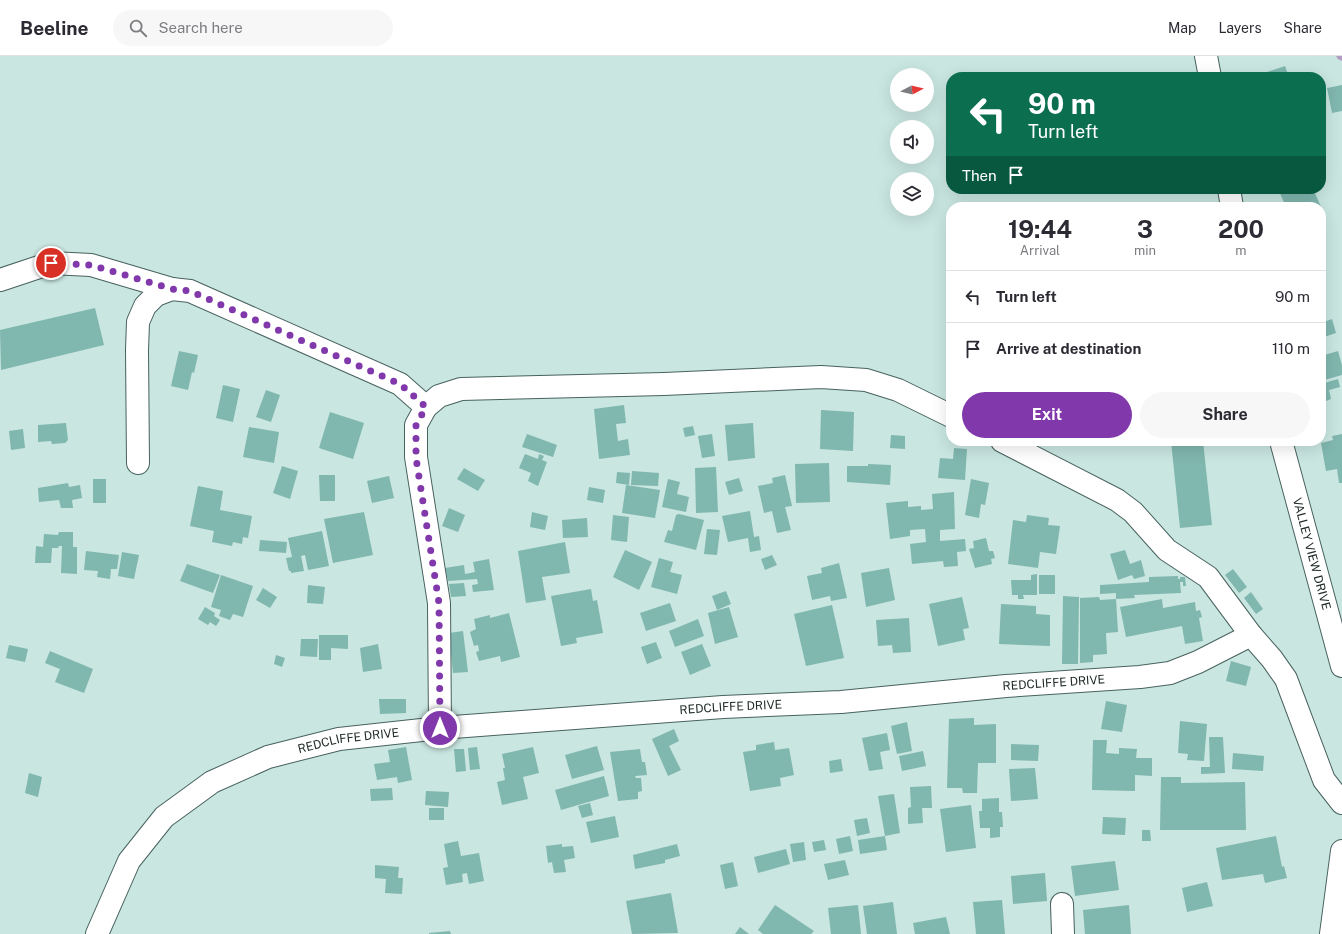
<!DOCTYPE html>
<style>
body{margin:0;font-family:"Public Sans",sans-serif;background:#f7f7f7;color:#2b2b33;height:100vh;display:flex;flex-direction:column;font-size:15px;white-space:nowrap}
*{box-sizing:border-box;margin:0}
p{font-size:13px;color:#7c7c81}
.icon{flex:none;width:22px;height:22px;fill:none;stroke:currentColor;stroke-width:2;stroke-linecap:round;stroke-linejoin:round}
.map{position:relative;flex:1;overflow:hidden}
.drawer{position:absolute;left:946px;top:146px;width:380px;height:244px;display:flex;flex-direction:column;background:#fff;border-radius:16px;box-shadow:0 4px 16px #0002}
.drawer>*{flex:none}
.guide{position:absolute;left:946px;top:16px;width:380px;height:122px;border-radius:16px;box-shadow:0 4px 16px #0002;background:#0b6e4f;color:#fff;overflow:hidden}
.needle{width:26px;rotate:83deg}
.buttons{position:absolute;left:890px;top:12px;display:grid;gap:8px}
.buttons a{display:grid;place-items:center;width:44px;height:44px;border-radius:50%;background:#fff;box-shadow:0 4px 16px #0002;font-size:20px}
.pin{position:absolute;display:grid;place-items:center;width:34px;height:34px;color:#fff;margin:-17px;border:2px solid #fff;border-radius:50%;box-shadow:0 1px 4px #0007}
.me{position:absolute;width:44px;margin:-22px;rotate:0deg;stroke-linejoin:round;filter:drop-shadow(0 0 3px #0008)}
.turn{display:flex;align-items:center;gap:14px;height:84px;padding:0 16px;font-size:18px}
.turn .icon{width:52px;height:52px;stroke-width:2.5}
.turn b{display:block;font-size:28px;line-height:34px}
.then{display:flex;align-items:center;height:38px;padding:0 16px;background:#0003;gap:8px;font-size:15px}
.eta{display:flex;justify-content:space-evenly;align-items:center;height:68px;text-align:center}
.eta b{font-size:24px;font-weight:700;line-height:28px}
.button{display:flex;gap:8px;margin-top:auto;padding:8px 16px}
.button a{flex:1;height:46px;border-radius:24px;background:#8038ab;color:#fff;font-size:16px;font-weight:700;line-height:46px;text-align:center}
.button a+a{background:#f7f7f7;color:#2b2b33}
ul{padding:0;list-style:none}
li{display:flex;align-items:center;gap:12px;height:52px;padding:0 16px;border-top:1px solid #e1e1e2}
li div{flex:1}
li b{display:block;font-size:15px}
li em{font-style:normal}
header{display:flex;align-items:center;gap:24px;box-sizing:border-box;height:56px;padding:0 20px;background:#fff;border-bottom:1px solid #e1e1e2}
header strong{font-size:19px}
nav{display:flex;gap:22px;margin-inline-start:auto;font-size:14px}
.search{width:280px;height:36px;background:#f7f7f7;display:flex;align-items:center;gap:10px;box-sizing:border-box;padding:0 14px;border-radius:22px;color:#7c7c81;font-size:15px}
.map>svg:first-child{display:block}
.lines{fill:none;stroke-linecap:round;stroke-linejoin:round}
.stream{stroke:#b19cc2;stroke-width:7}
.building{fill:#80b7af}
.street-casing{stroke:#48625e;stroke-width:24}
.street{stroke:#fff;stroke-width:22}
.route{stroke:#8038ab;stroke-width:7;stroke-dasharray:0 12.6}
.labels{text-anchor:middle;stroke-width:3.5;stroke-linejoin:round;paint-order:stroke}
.street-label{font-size:12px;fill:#212c2a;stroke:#d6f3ee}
</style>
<header>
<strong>Beeline</strong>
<div class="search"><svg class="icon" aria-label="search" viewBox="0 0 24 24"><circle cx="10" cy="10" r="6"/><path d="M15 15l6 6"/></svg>Search here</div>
<nav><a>Map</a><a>Layers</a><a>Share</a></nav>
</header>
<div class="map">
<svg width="1342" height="878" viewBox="0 0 1342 878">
<rect width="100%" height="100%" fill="#c9e6e1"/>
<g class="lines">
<polyline class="stream" points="1340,0 1342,1"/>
</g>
<g class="building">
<polygon points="1285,10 1289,21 1256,21 1255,20"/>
<polygon points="1342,29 1342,55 1332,57 1327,32"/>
<polygon points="1282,133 1313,133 1323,155 1321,156 1321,151 1286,151 1279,135"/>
<polygon points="95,252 104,289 1,314 0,274"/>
<polygon points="1332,263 1336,277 1321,282 1321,267"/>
<polygon points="179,295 198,299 194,317 192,316 188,334 171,330"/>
<polygon points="1338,295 1342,309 1342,319 1321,325 1321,300"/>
<polygon points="1338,323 1340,331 1329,334 1331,343 1321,347 1321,328"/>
<polygon points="223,329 240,333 233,366 216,362"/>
<polygon points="266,334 280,339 271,366 256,361"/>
<polygon points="624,349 626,367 616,368 618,385 628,383 630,399 599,403 594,353"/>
<polygon points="821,354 854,356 853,395 820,393"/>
<polygon points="330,356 364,367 353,403 319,392"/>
<polygon points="66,367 68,384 65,387 52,388 51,385 38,386 38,369"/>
<polygon points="753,367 755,402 728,405 725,369"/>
<polygon points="693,370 695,379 685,381 683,372"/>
<polygon points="249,371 279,376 274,407 243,401"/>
<polygon points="23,373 25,392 11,394 9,375"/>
<polygon points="527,378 557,389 553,401 522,391"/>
<polygon points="712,378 715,400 702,402 698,380"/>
<polygon points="1342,378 1342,427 1339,427 1337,413 1326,415 1321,387 1333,384 1332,380"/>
<polygon points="891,379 905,380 905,393 890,392"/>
<polygon points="1171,385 1203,385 1212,469 1180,472"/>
<polygon points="954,392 967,393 965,424 938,422 940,402 953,403"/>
<polygon points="525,398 538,403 539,398 544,400 542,404 547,406 538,430 528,425 531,417 519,412"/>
<polygon points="829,407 830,446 796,447 795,408"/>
<polygon points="868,408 891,409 890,429 847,426 847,410 868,410"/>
<polygon points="282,410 298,415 290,443 273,437"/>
<polygon points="716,411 718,456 696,457 695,412"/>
<polygon points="464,412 485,424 478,435 457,423"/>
<polygon points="632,415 659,417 658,430 631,429"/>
<polygon points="617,416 630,417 629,429 616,427"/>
<polygon points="319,419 335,419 335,445 320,445"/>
<polygon points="785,419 792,450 785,451 791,474 777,477 772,455 764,457 758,430 773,427 772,422"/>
<polygon points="389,420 394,442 372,447 367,425"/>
<polygon points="739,422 743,435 729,439 725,426"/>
<rect x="93" y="423" width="13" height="24"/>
<polygon points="668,423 680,426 677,438 689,441 686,456 662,451"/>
<polygon points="971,423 989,427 985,449 981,448 979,462 965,459"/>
<polygon points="68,427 69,431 80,429 82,442 72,444 73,452 61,452 59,444 39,446 38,432"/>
<polygon points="626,429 660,434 655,462 622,457"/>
<polygon points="198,430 223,435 220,454 252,460 248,482 243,481 242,488 233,486 232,490 212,486 214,475 190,470"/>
<polygon points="589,431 605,434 603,447 587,444"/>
<polygon points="954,436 955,473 940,474 940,485 965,483 966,495 957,496 958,510 944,511 943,505 912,508 910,488 926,486 925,473 910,474 910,480 890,483 886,447 908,445 908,451 921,450 921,454 933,453 932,438"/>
<polygon points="449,452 465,459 458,476 442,470"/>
<polygon points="750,455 754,481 759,480 761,494 750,496 748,482 728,486 722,460"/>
<polygon points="364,456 373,499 333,507 324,463"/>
<polygon points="532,456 548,460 545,474 530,471"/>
<polygon points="679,458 704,464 696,494 664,486 668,474 672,475 676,459"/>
<polygon points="613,459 629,461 627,486 611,484"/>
<polygon points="1027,459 1049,462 1048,469 1060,470 1056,498 1040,496 1038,512 1008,508 1013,464 1026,466"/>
<polygon points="587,462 588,481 563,482 562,464"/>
<polygon points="707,473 720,474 717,499 704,498"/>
<polygon points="322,475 329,510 308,514 305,499 301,500 304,515 291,517 291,515 289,515 286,502 292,501 288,482"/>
<polygon points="59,476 73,476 73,491 77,491 77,518 61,517 62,490 59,490 58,492 52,492 51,507 35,507 36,490 43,491 44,478 58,479"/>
<polygon points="986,482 989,495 993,495 995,502 991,503 992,508 975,512 969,493 974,492 973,485"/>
<polygon points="260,484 287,486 286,497 259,495"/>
<polygon points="565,486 570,517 542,521 546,544 526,547 518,495"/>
<polygon points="625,494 652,506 639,534 613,521"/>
<polygon points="1125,494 1130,508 1141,504 1145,520 1134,523 1132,519 1118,524 1110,498"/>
<polygon points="86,495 119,499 117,513 111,513 110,523 97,521 98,515 84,514"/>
<polygon points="122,496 139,499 134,523 118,520"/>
<polygon points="772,499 777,509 765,514 761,503"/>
<polygon points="659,502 673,506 670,516 682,519 677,538 651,531"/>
<polygon points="489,503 494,534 473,536 472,529 478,528 477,523 448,525 445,512 464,509 465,518 475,516 473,506"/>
<polygon points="839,507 847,542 831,545 830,540 812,544 807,520 822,517 821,512"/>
<polygon points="187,508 220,519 213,537 180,525"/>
<polygon points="889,512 895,544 866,551 861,517"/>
<polygon points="1233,513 1247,531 1239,537 1225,519"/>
<polygon points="1037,518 1037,539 1023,539 1024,543 1018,543 1018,539 1012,539 1011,524 1031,524 1031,519"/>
<polygon points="221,519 253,530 243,561 233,558 230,564 219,560 221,554 211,551"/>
<rect x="1039" y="519" width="16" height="19"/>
<polygon points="1178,520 1178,523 1180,523 1180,521 1185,521 1186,530 1183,530 1183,526 1180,526 1181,537 1134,539 1135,542 1116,543 1116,537 1100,538 1100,529 1149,526 1149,521"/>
<polygon points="464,527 466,540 451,541 449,528"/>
<polygon points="308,529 325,531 323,548 307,547"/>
<polygon points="263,532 277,541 270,552 256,544"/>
<polygon points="591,533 593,545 597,544 603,577 576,582 577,587 561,590 551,540"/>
<polygon points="726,535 731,548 717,554 712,540"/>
<polygon points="1251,536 1263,553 1256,558 1244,542"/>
<polygon points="1063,540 1079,541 1078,608 1062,608"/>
<polygon points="962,541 969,572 963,573 965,584 938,590 929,548"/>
<polygon points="1099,541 1100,544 1116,543 1118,576 1106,577 1107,598 1093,599 1093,606 1080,607 1080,542"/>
<polygon points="1162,543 1163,552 1195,546 1196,555 1200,554 1202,561 1199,562 1203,585 1185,588 1182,570 1126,581 1120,551"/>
<polygon points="670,547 676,565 646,575 640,557"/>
<polygon points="1001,548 1036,550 1036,558 1050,559 1050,590 999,588"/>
<polygon points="832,549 844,602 806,610 794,558"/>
<polygon points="205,551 215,557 214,560 220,564 216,570 210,566 208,569 198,563"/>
<polygon points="729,551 738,581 715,588 708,557"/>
<polygon points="509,557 520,601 501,606 500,600 479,605 476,596 479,595 478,589 474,590 470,576 476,573 474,563 490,559 490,562"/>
<polygon points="909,562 911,596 893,597 892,589 878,590 876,564"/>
<polygon points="698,563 704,580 675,591 669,575"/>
<polygon points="463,575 468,616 453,617 449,577"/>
<polygon points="319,579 348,579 348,593 331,592 331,604 319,604"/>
<polygon points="301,583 318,583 317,601 300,600"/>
<polygon points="656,586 662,602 647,608 641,591"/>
<polygon points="378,588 382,613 363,616 360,592"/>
<polygon points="702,588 711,610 690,619 681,596"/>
<polygon points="9,589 28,593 25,606 6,602"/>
<polygon points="50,595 93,613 84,637 55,626 60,613 45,607"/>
<polygon points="276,599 285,602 282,611 274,608"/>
<polygon points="1231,605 1251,611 1246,630 1226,625"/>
<polygon points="379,643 406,643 406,657 380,658"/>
<polygon points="1106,645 1127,649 1122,676 1101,673"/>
<polygon points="974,662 974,669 996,668 996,707 978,707 977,737 963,737 962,732 947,732 949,663"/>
<polygon points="1180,665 1207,668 1204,705 1187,704 1188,698 1178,697"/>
<polygon points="907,666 912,695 897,698 891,670"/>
<polygon points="674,673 679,685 669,690 681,714 668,720 652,683"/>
<polygon points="887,677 890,694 880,696 883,713 869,715 862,682"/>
<polygon points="1209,681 1223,681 1225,717 1201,718 1201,711 1210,711"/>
<polygon points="1093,684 1107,684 1106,697 1119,698 1119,692 1137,693 1136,702 1152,702 1152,720 1135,719 1135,735 1092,734"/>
<polygon points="774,686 775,694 789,692 794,719 780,722 781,730 750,735 743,696 756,694 756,689"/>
<polygon points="1011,688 1039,689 1038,705 1011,704"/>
<polygon points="597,690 604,714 572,723 565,699"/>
<polygon points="406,691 412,724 398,727 397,721 377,724 374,708 390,706 388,694"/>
<polygon points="477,691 480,713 470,714 468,692"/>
<polygon points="533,691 539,717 523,721 528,743 502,749 497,726 505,724 503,712 505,712 502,698"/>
<polygon points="454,693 464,693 466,715 456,716"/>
<polygon points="640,693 642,706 645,706 647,719 635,720 636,722 641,722 642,735 638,736 638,743 618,745 610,696"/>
<polygon points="923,695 926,710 902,715 899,700"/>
<polygon points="1233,697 1264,700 1263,715 1232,713"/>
<polygon points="841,703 843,715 830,717 829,705"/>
<polygon points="1035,712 1038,743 1011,745 1009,713"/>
<polygon points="29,717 42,721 38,741 25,737"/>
<polygon points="604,720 609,740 561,754 555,734"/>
<polygon points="1161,721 1181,721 1181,727 1245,726 1246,774 1160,774"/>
<polygon points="931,730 932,752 922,752 923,767 908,768 908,752 911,751 910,731"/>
<polygon points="392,732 393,744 371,745 370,733"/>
<polygon points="426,735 449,736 448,751 425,749"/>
<polygon points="894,738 900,777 885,780 887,794 860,798 858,784 885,780 878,740"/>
<polygon points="999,742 999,756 1002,756 1003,771 1000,771 1000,781 990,782 990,772 980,772 979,755 982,755 982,743"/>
<polygon points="590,747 593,759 582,762 578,750"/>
<polygon points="971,749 976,792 946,796 940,753"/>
<rect x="429" y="752" width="15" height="12"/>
<polygon points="615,760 619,781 591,787 586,766"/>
<polygon points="1103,761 1126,762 1125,779 1102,778"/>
<polygon points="867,762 870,777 857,780 854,764"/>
<polygon points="1142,774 1150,774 1151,785 1142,785"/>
<polygon points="850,780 853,795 839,798 836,783"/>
<polygon points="1276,780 1282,811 1284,810 1287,822 1265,827 1263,818 1222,824 1216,792"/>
<polygon points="824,784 826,794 814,796 812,786"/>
<polygon points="458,785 461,800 479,797 484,825 469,828 467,817 462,818 463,826 446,829 443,812 448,811 444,788"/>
<polygon points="804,786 806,804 793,806 790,788"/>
<polygon points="562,788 562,791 573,790 575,802 564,804 566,816 554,817 552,806 548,807 546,790"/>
<polygon points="677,788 680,800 665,804 665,807 635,813 633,799"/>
<polygon points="786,793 790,808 758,817 754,801"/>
<polygon points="845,804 849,819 828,824 824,808"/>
<polygon points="1115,805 1119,834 1075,840 1071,810"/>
<polygon points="733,806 738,830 725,833 720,809"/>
<polygon points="375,809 399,811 398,822 403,822 402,838 385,837 386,823 375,822"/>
<polygon points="1045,817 1047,845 1013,848 1011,820"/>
<polygon points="1207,826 1213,850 1187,856 1182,832"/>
<polygon points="671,837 678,877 632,878 626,845"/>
<polygon points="1002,844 1005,878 976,878 973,846"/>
<polygon points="893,846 897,878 867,878 863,850"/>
<polygon points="775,849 814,875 811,878 763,878 758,874"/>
<polygon points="858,849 861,878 831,878 828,852"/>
<polygon points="1129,849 1131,878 1085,878 1083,854"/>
<polygon points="946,861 950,878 915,878 913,867"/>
<polygon points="740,871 749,878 735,878"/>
<polygon points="450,875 451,878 429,878 429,877"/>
</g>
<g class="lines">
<g class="street-casing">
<g id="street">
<polyline points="1206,0 1210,21"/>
<polyline points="1229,133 1232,151"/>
<polyline points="0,224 51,207 91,209 172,233"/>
<polyline points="1002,385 1117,444 1133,456 1167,494 1208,521 1251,579"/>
<path id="s1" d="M1281,385L1342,610"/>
<polyline points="138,407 137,294 138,266 145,250 156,239 172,233 190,235 400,328 426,351"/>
<polyline points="440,672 439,547 416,401 416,369 426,351 439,340 461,333 664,328 821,321 866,324 898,334 951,360"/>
<polyline points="1062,848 1063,878"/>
<path id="s2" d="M97,878L129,805L164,761L212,726L268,701L339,683L440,672L723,651L841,646L1006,630L1140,621L1170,617L1198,606L1251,579L1272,603L1286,623L1324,724L1342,747"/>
<polyline points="1331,878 1342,795"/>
</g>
</g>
<use href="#street" class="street"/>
</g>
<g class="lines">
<polyline class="route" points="51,207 91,209 172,233 190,235 400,328 426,351 416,369 416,402 439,547 440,672"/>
</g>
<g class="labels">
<g class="street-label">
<text dy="4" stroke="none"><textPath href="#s1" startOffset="117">VALLEY VIEW DRIVE</textPath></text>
<text dy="4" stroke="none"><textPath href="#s2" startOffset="1047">REDCLIFFE DRIVE</textPath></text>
<text dy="4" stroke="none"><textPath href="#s2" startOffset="723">REDCLIFFE DRIVE</textPath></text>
<text dy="4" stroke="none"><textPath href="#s2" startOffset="339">REDCLIFFE DRIVE</textPath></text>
</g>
</g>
</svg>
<div class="buttons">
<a><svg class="needle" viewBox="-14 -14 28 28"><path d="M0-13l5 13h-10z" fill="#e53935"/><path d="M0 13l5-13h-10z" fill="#7c7c81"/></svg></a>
<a><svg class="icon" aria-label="sound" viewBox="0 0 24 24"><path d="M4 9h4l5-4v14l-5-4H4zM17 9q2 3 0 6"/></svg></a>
<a><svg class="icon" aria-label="layers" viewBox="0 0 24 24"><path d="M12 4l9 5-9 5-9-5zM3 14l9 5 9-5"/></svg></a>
</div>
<div class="pin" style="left:51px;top:207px;background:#d93025"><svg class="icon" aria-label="arrive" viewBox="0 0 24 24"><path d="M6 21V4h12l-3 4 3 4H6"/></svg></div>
<svg class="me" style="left:440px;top:672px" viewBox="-20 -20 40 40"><circle r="17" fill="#8038ab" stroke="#fff" stroke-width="3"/><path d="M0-11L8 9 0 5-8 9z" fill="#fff"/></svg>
<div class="guide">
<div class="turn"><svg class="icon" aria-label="left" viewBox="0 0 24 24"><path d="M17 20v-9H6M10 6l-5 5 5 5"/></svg><div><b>90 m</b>Turn left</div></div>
<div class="then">Then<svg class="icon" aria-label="arrive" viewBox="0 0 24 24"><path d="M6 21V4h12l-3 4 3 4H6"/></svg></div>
</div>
<section class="drawer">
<div class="eta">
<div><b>19:44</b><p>Arrival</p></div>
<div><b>3</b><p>min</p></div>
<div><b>200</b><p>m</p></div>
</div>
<ul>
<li><svg class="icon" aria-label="left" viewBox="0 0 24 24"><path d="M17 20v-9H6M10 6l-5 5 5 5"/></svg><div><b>Turn left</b></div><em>90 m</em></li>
<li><svg class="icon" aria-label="arrive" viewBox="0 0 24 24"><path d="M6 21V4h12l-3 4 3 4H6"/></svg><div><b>Arrive at destination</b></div><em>110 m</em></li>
</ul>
<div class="button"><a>Exit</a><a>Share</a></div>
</section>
</div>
